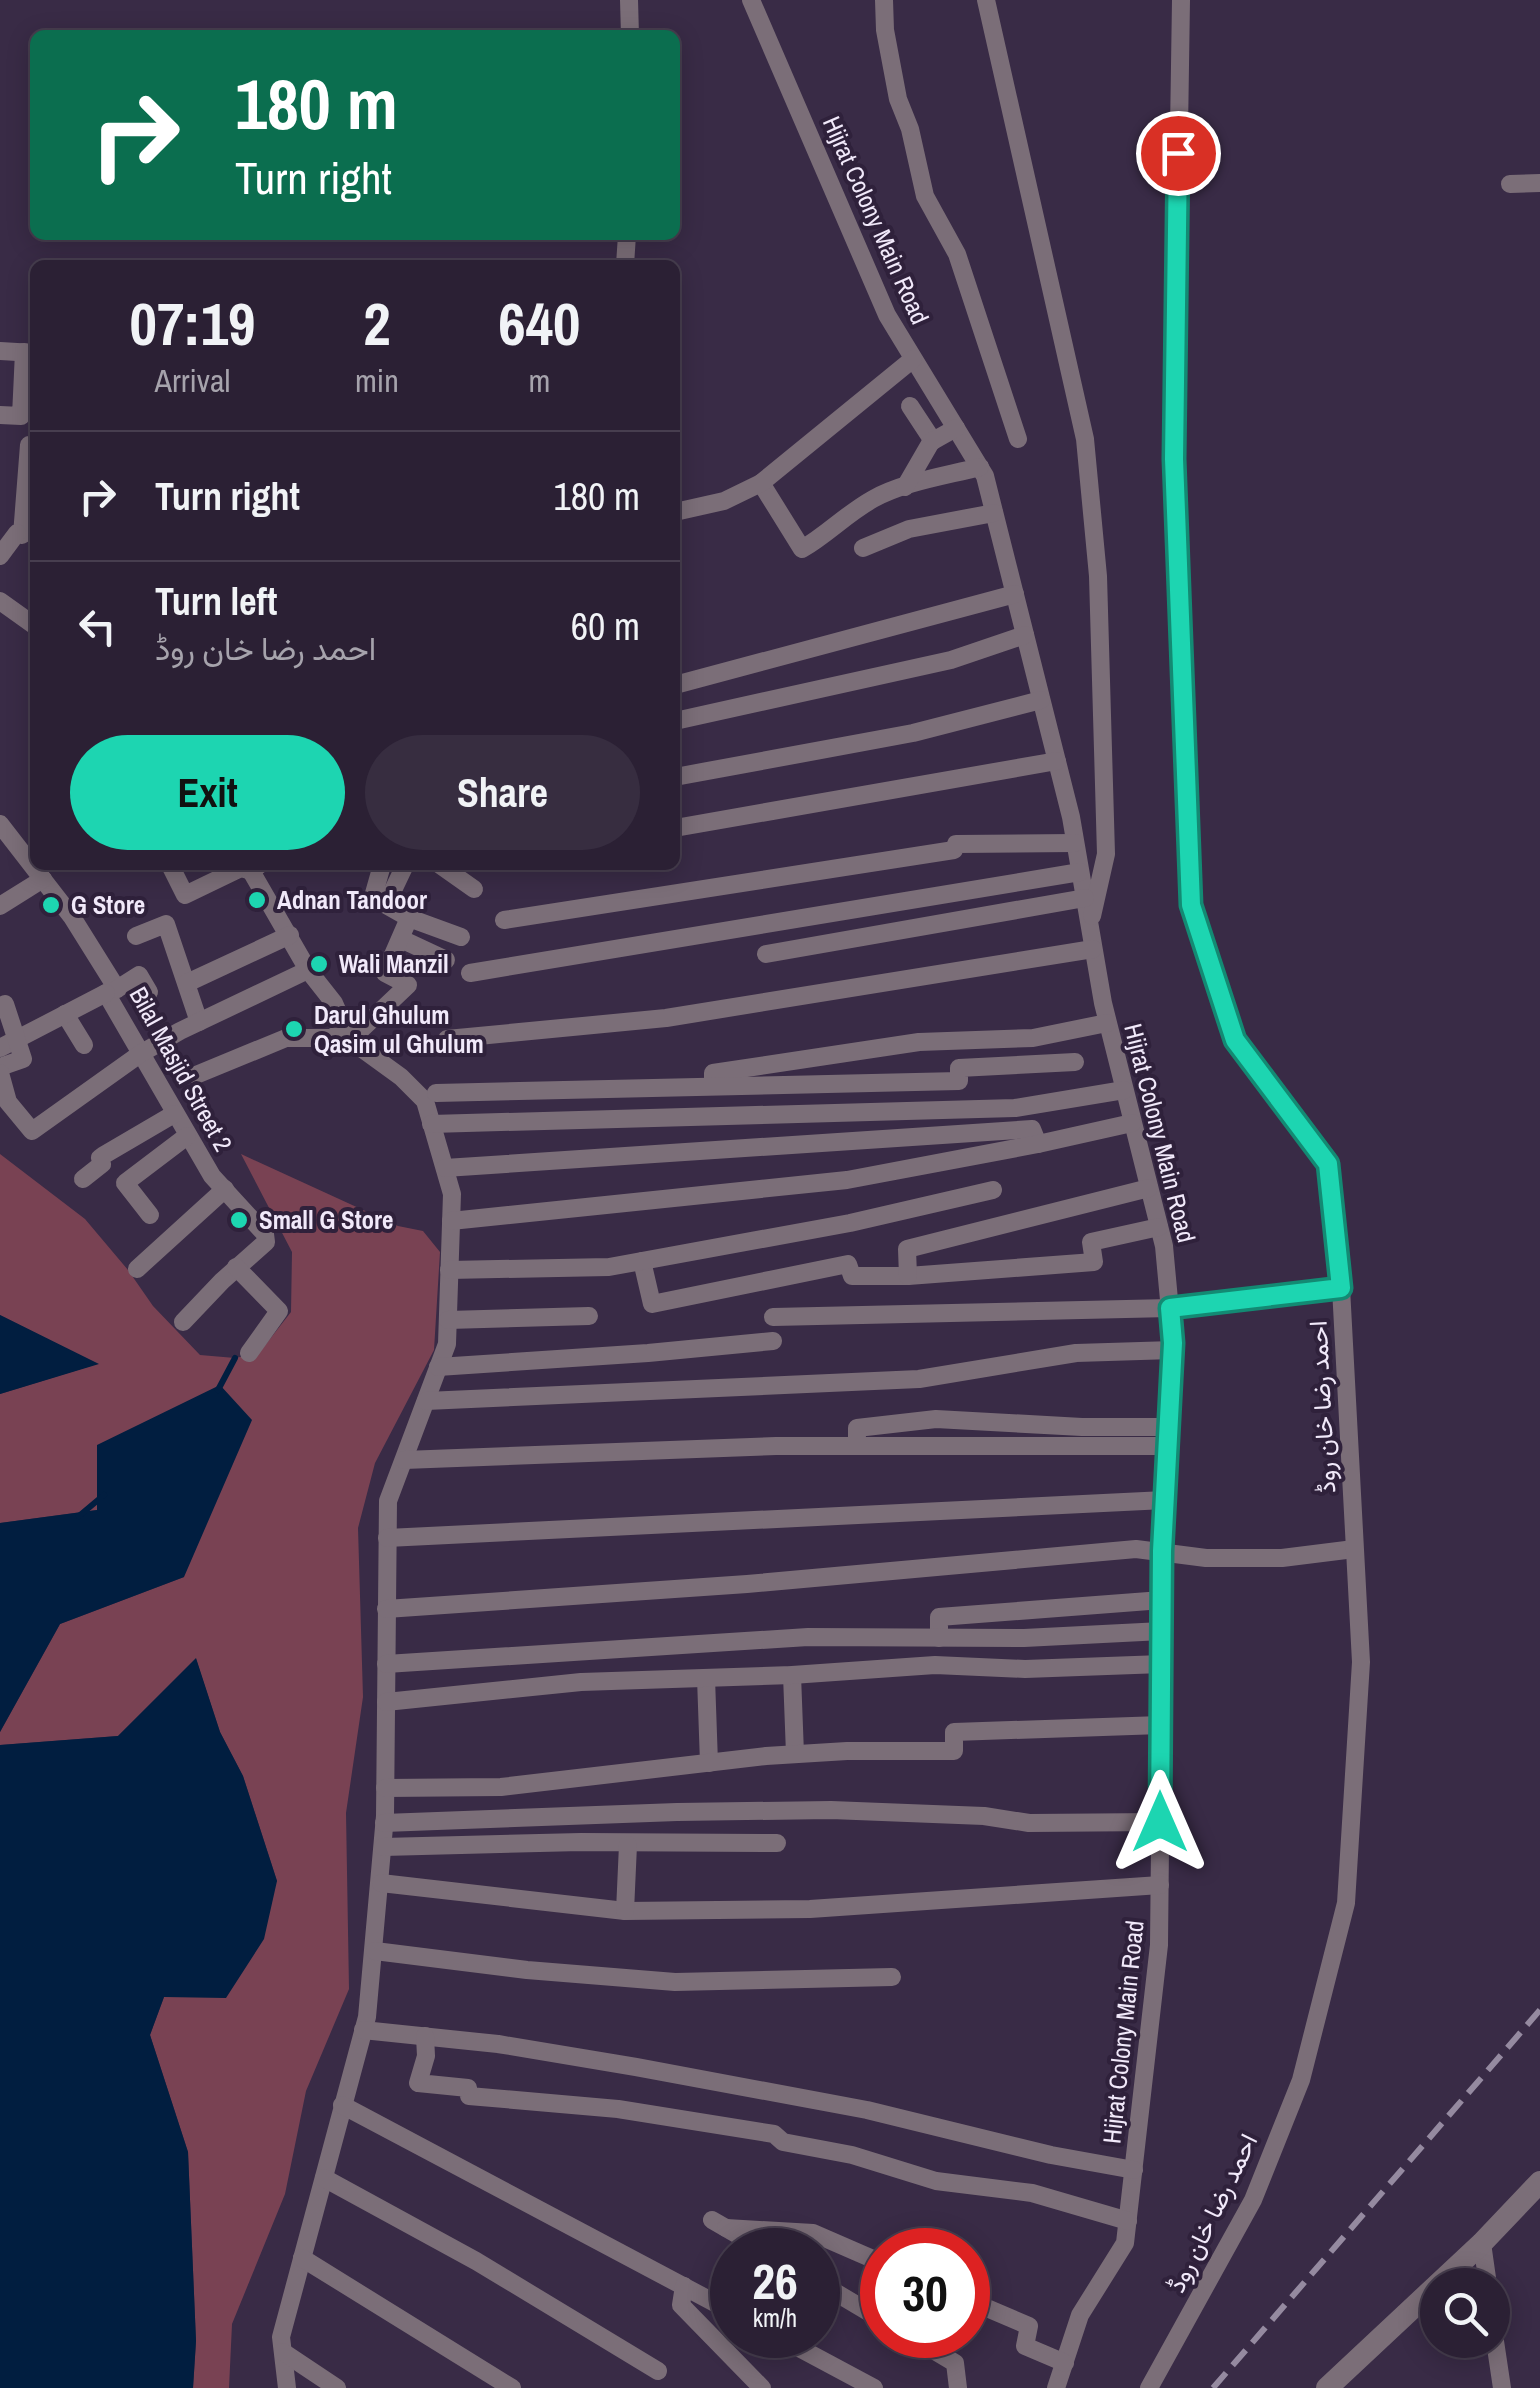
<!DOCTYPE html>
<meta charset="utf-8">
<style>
body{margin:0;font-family:"Archivo Narrow",Vazirmatn,sans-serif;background:#372d40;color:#f1f3f6;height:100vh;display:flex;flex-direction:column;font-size:38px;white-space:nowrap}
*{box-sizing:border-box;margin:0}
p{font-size:32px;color:#a6a3ac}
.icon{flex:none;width:55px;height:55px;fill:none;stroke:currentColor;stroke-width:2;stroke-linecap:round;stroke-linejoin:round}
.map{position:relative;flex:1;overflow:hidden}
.details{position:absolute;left:30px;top:260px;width:650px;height:610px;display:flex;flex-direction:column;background:#2b2034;border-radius:15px;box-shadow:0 5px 25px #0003,0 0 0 2px #473e4f}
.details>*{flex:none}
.hud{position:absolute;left:30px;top:30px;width:650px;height:210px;border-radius:15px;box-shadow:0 5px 25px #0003,0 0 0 2px #473e4f;background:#0b6e4f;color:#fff;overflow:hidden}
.tools{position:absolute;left:1420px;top:2268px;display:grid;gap:20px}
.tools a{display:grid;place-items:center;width:90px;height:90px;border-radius:50%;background:#2b2034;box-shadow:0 5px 25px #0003,0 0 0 2px #473e4f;font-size:50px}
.speed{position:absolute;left:710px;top:2228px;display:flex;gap:20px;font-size:50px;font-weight:700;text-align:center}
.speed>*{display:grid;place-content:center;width:130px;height:130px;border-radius:50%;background:#2b2034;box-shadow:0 5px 25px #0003,0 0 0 2px #473e4f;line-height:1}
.speed small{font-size:25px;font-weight:400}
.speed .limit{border:15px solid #d22;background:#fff;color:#111}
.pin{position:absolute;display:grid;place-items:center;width:85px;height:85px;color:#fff;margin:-42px;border:5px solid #fff;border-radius:50%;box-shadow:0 2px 10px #0007}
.me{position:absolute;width:110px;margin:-55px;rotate:0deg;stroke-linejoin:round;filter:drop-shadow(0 0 8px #0008)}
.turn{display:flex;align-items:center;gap:35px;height:210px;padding:0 40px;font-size:45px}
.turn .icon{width:130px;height:130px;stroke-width:2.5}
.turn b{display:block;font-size:70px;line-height:85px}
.eta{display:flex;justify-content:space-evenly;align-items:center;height:170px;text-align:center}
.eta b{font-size:60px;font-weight:700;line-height:70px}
.cta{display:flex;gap:20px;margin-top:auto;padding:20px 40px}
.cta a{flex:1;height:115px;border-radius:60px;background:#1dd5b1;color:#111;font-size:40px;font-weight:700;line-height:115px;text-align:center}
.cta a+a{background:#372d40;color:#f1f3f6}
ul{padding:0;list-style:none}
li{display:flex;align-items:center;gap:30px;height:130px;padding:0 40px;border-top:2px solid #473e4f}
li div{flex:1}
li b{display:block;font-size:38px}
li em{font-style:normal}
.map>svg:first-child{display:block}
.green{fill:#794253}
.water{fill:#011e40}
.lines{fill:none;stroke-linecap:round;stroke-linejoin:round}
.stream{stroke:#011e40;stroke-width:6}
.minor{stroke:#7b6e78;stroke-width:18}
.tertiary{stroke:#7b6e78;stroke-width:22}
.rail{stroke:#958aa0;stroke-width:6;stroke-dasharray:20 10;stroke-linecap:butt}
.route-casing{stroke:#138a73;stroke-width:25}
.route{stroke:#1dd5b1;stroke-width:18}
.poi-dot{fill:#1dd5b1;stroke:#2f213b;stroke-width:4}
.labels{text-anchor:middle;stroke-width:8;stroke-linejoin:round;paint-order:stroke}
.street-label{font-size:25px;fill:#f1e9fa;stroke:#2f213b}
.poi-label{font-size:25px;font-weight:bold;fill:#f1e9fa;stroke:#2f213b;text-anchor:start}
</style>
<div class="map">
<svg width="1540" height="2388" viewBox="0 0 1540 2388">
<rect width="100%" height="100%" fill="#392b46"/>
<polygon class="green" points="0,1154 85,1219 128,1270 153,1306 200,1355 235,1358 259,1353 291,1312 292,1252 241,1154 398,1226 423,1231 440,1252 434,1350 375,1463 358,1528 363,1697 346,1813 349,1989 306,2091 285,2194 232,2324 229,2388 193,2388 196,2341 188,2152 150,2035 164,1997 277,1881 243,1776 220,1732 196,1659 118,1736 0,1745 0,1732 60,1624 184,1577 97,1510 0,1523 0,1394 97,1364 0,1315"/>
<g class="water">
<polygon points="0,1315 99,1364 0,1394"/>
<polygon points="220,1385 252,1420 184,1577 60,1624 0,1732 0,1523 97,1510 97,1445"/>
<polygon points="196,1658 220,1732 243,1776 277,1881 264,1939 226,1998 164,1997 150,2035 188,2152 196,2341 193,2388 0,2388 0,1745 118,1736"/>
</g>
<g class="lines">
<g class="stream">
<polyline points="218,1390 235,1358"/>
<polyline points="79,1516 104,1495"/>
</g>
<g class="minor">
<polyline points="629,0 630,35"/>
<polyline points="751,0 887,315 985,476 1071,817 1103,1003 1164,1246 1173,1343 1163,1551 1159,1945 1125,2243 1080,2315 1056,2388"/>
<polyline points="884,0 885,30 898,99 910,129 925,196 957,254 1018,439"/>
<polyline points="986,0 1085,439 1098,576 1106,854 1092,916"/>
<polyline points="1510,184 1540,183"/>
<polyline points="625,265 627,235"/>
<polyline points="0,351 34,353"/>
<polyline points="910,406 933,441"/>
<polyline points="0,415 21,416 24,352"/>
<path d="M761,483L802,549C828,534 846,514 873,499C904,482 945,476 980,467"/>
<polyline points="905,487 931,442 956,428"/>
<polyline points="675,512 724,501 761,483 913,359"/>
<polyline points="22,535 29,445"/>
<polyline points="863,548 909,529 994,513"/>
<polyline points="0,556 17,533"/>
<polyline points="0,601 35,626"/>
<polyline points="675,685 1015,594"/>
<polyline points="675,721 951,660 1025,635"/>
<polyline points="675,777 913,733 1041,700"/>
<polyline points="0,824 72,917 117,989 106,993 212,1176 265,1234 266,1242 222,1281 183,1322"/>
<polyline points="675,828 1057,761"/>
<polyline points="170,865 185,895 241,868 251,871"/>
<polyline points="259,865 251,871 308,970 334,1003 350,1040 401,1077 425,1101 452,1194 447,1344 388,1501 385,1816 367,2017 281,2337 287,2388"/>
<polyline points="405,865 386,905 409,918 461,937"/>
<polyline points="440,865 474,889"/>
<polyline points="373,897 382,865"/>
<polyline points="0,906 43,879"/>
<polyline points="504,920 954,850 956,844 1075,843"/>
<polyline points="136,936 166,924 199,1022"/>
<polyline points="401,939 446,960"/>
<polyline points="766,954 1085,898"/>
<polyline points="470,973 1080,872"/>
<polyline points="187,983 290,935"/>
<polyline points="117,989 139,975 149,992"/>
<polyline points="65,1014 84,1045"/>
<polyline points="447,1039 666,1018 1093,949"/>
<polyline points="350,1040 408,985 385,973 409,918"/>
<polyline points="0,1048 106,993"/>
<polyline points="0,1067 23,1059 5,1004"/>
<polyline points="0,1073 8,1102 32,1131 140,1054 180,1031 308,970"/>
<polyline points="196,1075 286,1038 331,1038 346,1030"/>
<polyline points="713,1085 713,1073 919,1042 1033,1038 1107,1023"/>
<polyline points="436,1093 959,1081 959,1068 1075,1062"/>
<polyline points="431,1124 1015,1108 1124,1090"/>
<polyline points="445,1168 1032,1129 1038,1144"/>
<polyline points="83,1179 102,1164 100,1158 104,1155 174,1114"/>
<polyline points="150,1215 125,1183 187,1136"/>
<polyline points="451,1221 847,1180 1038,1144 1132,1123"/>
<polyline points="642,1261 652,1304 848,1264 852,1276 908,1276 1094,1262 1091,1242 1159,1227"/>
<polyline points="236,1267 279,1311 249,1353"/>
<polyline points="137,1269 225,1189"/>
<polyline points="449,1270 609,1267 850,1223 993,1190"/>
<polyline points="908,1276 907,1249 1149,1188"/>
<polyline points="773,1317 1170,1308 1341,1288"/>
<polyline points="448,1320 589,1316"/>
<polyline points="438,1367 648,1353 773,1341"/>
<polyline points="426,1401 919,1379 1076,1353 1173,1350"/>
<polyline points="857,1446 857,1428 936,1419 1082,1427 1169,1427"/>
<polyline points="404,1460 776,1446 1168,1446"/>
<polyline points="387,1538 1165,1500"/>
<polyline points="386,1609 747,1584 1136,1549 1206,1558 1282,1558 1354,1549"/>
<polyline points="939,1638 939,1617 1162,1600"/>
<polyline points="386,1664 808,1637 1024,1638 1162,1631"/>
<polyline points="792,1675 795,1754"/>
<polyline points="706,1678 709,1763"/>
<polyline points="386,1702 581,1682 792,1675 935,1665 1025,1669 1162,1664"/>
<polyline points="385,1788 501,1787 766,1756 847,1751 954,1751 954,1732 1161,1725"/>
<polyline points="384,1823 677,1812 831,1810 984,1816 1029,1823 1160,1822"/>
<polyline points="383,1847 581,1842 777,1843"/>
<polyline points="381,1883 625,1911 810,1909 1160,1885"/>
<polyline points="625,1911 628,1845"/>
<polyline points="375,1951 527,1970 675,1982 892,1977"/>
<polyline points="363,2030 498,2044 636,2067 867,2110 1051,2155 1134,2170"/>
<polyline points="425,2036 426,2056 418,2083 468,2088 469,2096 618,2109 774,2134 783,2142 852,2155 936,2181 1032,2193 1128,2221"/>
<polyline points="342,2105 732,2312"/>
<polyline points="324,2178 476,2261 658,2371"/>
<polyline points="712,2220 764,2250"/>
<polyline points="726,2228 813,2233 882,2263"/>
<polyline points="1482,2243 1488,2285"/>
<polyline points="302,2258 512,2388"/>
<polyline points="818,2282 882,2320"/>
<polyline points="684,2286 681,2305 762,2388"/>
<polyline points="968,2300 1029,2326 1025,2346 1065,2363"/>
<polyline points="1492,2321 1502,2388"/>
<polyline points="775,2335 874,2388"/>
<polyline points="908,2335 955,2363 958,2388"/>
<polyline points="283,2352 337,2388"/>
<polyline points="1149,2388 1253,2200 1301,2080 1346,1903 1361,1662 1341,1288 1328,1165 1235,1040 1191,905 1174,459 1181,0"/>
</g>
<polyline class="tertiary" points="1327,2388 1482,2243 1540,2182"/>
<polyline class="rail" points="1213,2388 1540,2010"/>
</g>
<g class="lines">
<g class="route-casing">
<polyline id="route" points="1160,1822 1162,1551 1173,1343 1170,1308 1341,1288 1328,1164 1235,1040 1191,905 1174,459 1178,153"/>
</g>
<use href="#route" class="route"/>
</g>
<g class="poi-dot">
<circle cx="257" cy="900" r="10"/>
<circle cx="51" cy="905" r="10"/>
<circle cx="319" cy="964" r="10"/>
<circle cx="294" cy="1029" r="10"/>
<circle cx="239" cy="1220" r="10"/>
</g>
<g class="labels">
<g class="street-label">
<text transform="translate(876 220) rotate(66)" y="9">Hijrat Colony Main Road</text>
<text transform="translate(181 1069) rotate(61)" y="9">Bilal Masjid Street 2</text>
<text transform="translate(1160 1133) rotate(76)" y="9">Hijrat Colony Main Road</text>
<text transform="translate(1322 1407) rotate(-93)" y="9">احمد رضا خان روڈ</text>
<text transform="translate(1123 2032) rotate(-84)" y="9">Hijrat Colony Main Road</text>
<text transform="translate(1212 2213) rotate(-64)" y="9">احمد رضا خان روڈ</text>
</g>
<g class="poi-label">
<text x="277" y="909">Adnan Tandoor</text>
<text x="71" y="914">G Store</text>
<text x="339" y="973">Wali Manzil</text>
<text x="314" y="1024">Darul Ghulum<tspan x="314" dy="29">Qasim ul Ghulum</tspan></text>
<text x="259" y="1229">Small G Store</text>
</g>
</g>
</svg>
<div class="tools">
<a><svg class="icon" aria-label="search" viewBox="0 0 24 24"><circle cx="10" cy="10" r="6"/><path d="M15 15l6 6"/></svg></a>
</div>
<div class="speed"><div>26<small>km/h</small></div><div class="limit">30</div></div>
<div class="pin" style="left:1178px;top:153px;background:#d93025"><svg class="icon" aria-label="arrive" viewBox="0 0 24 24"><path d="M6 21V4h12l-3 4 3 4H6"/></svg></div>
<svg class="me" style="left:1160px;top:1822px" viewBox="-20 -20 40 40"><path d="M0-17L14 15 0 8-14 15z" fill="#1dd5b1" stroke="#fff" stroke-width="4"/></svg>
<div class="hud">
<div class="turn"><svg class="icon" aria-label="right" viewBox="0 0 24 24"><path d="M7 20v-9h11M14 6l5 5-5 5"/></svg><div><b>180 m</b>Turn right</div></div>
</div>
<section class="details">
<div class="eta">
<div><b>07:19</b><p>Arrival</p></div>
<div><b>2</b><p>min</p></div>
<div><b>640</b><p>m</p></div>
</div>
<ul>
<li><svg class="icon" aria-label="right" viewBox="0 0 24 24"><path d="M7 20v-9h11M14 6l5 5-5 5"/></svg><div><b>Turn right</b></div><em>180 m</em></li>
<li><svg class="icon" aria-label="left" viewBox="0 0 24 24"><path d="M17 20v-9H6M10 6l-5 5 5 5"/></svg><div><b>Turn left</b><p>احمد رضا خان روڈ</p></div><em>60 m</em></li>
</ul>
<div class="cta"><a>Exit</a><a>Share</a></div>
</section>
</div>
